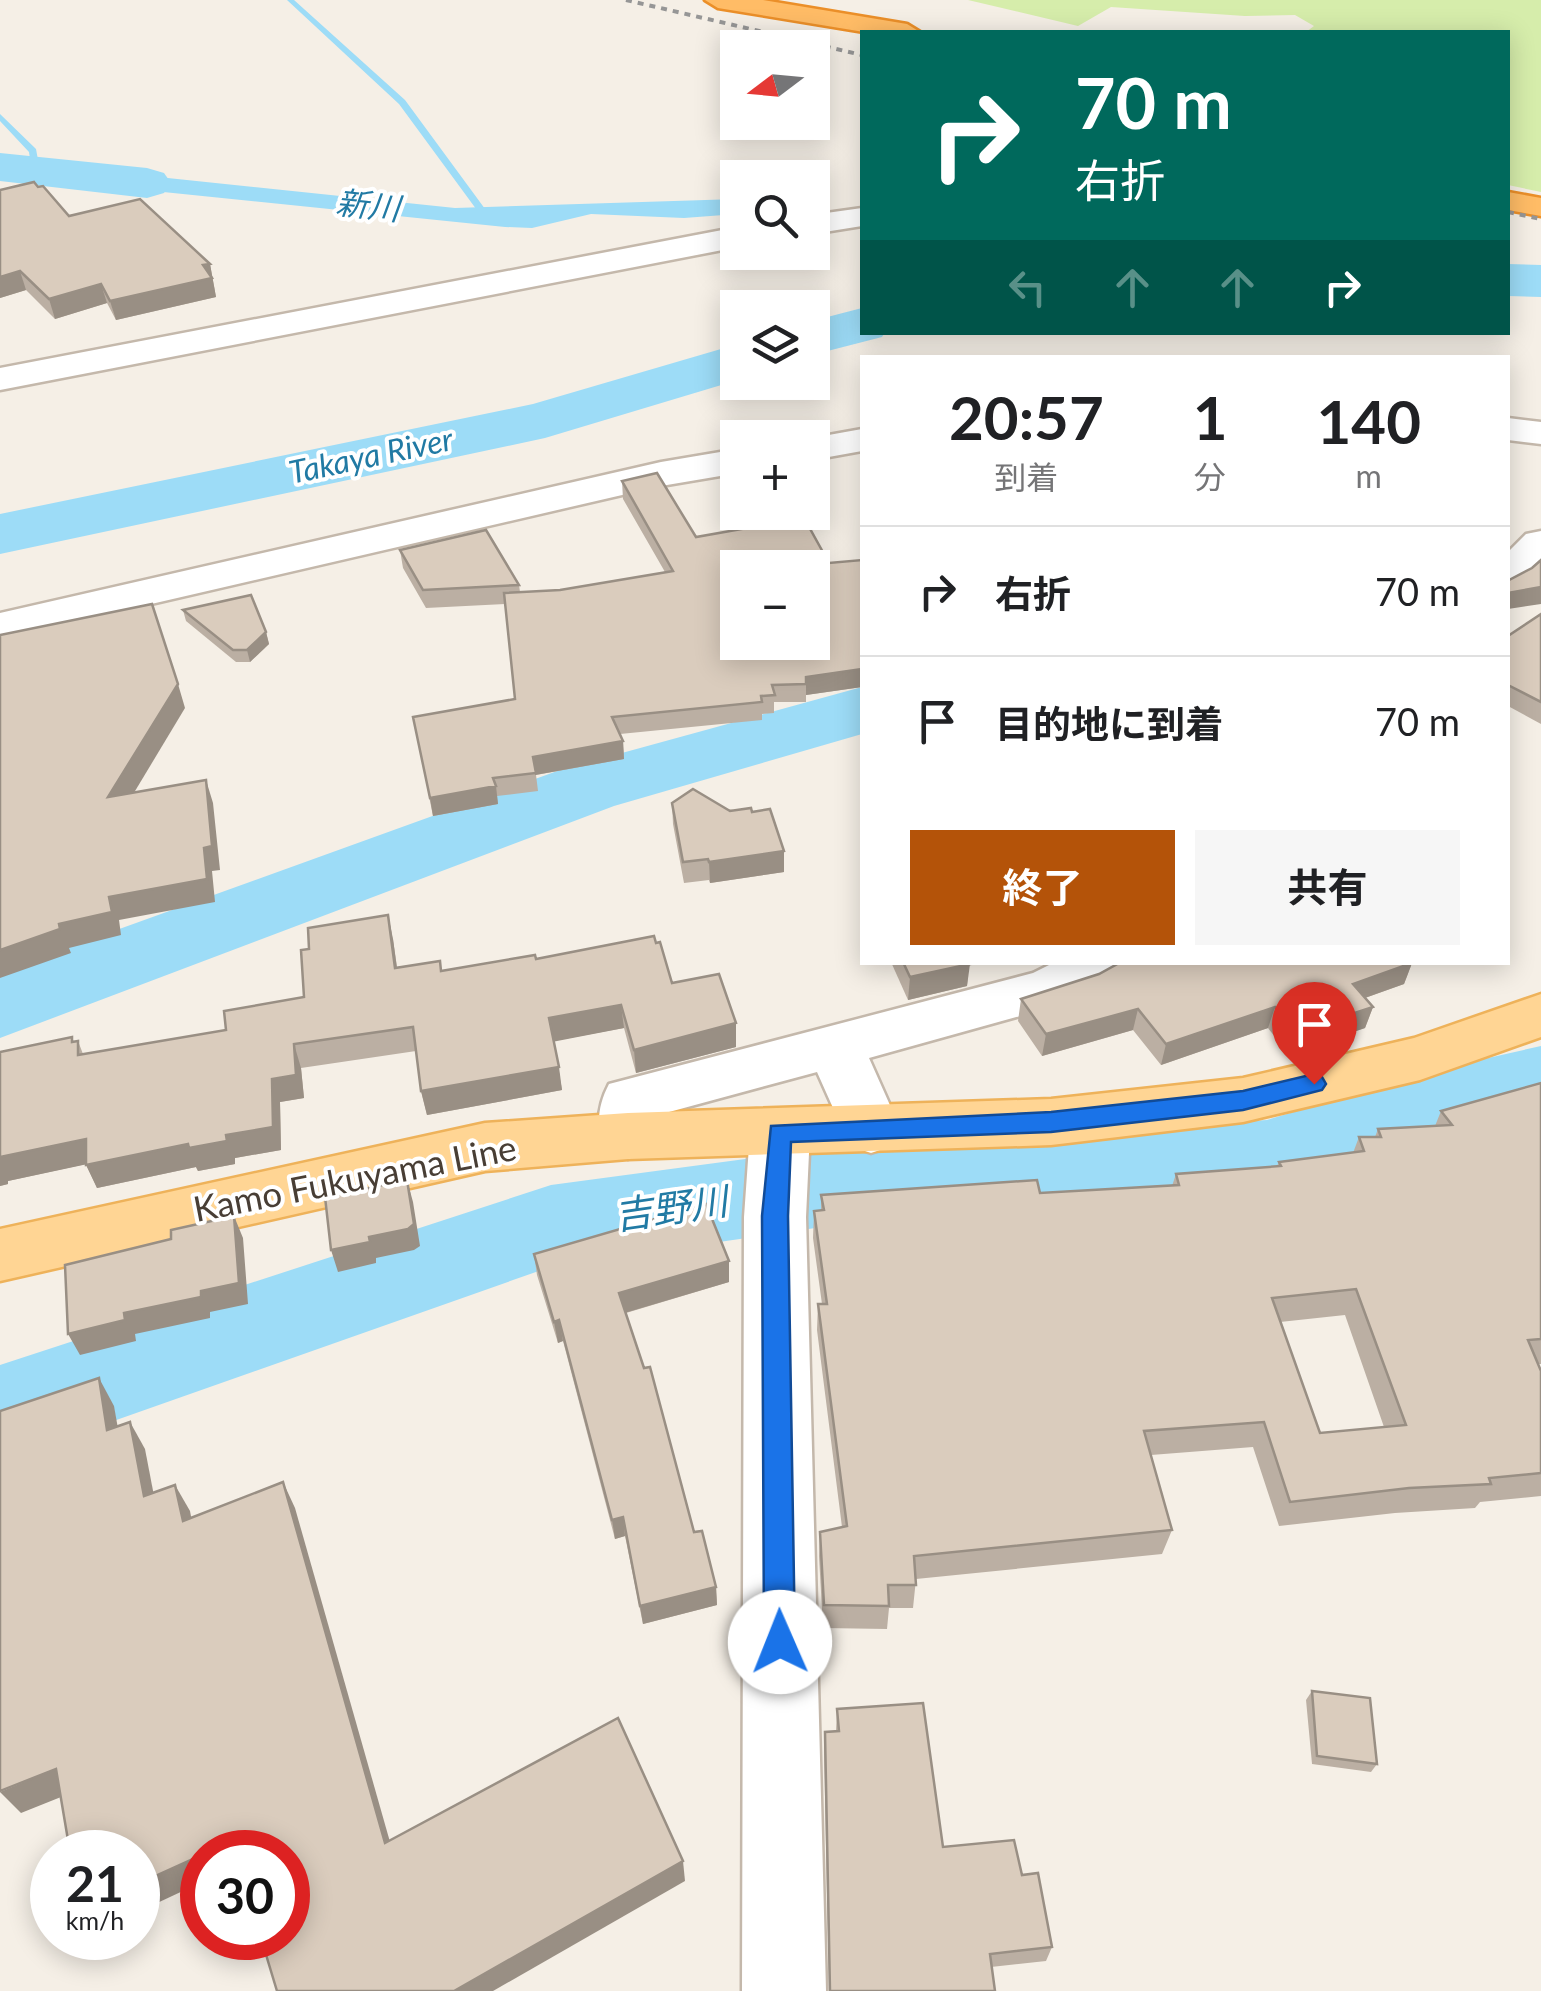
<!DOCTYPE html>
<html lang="ja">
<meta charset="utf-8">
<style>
body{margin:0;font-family:Lato,"Noto Sans JP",sans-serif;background:#f6f6f6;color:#202124;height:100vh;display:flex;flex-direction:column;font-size:38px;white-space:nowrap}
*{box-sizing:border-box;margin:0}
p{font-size:32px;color:#757577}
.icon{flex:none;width:55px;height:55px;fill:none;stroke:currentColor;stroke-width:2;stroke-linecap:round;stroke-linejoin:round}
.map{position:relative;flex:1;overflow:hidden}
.panel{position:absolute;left:860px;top:355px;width:650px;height:610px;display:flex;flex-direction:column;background:#fff;border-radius:0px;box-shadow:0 5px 25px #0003}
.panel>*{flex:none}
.top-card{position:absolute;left:860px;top:30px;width:650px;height:305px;border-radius:0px;box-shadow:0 5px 25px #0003;background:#00695c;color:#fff;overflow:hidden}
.needle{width:65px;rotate:254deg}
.controls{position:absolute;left:720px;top:30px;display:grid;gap:20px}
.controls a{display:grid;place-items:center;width:110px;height:110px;border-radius:0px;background:#fff;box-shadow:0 5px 25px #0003;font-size:50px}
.speed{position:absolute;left:30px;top:1830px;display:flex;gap:20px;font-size:50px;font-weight:700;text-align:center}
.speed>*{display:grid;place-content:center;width:130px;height:130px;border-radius:50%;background:#fff;box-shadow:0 5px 25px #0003;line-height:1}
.speed small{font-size:25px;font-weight:400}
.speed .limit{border:15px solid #d22;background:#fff;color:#111}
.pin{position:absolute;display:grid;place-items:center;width:85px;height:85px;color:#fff;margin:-102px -42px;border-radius:50% 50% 50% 0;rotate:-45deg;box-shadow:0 0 10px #0007}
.pin .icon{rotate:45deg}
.me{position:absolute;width:110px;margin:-55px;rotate:359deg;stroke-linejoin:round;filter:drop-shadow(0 0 8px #0008)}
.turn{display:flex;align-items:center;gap:35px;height:210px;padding:0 50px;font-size:45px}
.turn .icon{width:130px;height:130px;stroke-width:2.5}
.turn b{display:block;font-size:70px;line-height:85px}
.lanes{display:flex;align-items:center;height:95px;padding:0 50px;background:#0003;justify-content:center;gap:50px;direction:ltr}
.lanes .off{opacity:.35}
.eta{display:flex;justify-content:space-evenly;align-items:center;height:170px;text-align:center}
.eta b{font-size:60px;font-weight:700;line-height:70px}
.primary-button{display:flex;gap:20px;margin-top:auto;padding:20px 50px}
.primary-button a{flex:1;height:115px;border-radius:0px;background:#b45309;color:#fff;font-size:40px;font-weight:700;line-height:115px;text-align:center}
.primary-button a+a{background:#f6f6f6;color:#202124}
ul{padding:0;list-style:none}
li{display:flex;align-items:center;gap:30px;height:130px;padding:0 50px;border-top:2px solid #e0e0e0}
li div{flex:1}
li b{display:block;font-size:38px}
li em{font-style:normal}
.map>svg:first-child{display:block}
.green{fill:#d6edab}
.water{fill:#9ddcf7}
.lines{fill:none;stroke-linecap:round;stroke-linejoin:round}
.stream{fill:#9ddcf7;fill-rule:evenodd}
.river{fill:#9ddcf7;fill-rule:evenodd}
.minor-casing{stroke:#c4b8ab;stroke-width:5}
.major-casing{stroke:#eeb25a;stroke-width:5}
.highway-casing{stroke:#eb8f29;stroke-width:5}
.minor{fill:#fff;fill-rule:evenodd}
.major{fill:#ffd594;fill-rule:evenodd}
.highway{fill:#ffbc66;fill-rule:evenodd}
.rail{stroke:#969696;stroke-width:4;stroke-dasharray:6 6;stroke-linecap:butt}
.wall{fill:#bbafa3;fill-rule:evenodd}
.shaded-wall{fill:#998f84}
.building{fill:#daccbd;stroke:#998f84;stroke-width:2.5;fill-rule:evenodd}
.route{fill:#1a73e8;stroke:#114b97;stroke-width:2.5}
.labels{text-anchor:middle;stroke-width:8;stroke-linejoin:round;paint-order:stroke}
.far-water-label{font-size:32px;font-style:italic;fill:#217aa4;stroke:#fff}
.street-label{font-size:35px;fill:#483e35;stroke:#fff}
.water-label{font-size:38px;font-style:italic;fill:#217aa4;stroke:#fff}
</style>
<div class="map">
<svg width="1541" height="1991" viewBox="0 0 1541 1991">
<rect width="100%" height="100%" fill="#f5efe6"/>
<polygon class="green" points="968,0 1541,0 1541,192 1508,185 1508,32 1306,32 1314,26 1295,15 1245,16 1111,7 1078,26"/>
<polygon class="water" points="34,164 455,208 737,199 737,214 684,218 591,214 532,228 505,227 17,177"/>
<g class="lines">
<g class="stream">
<polygon points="287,0 294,0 405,100 488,213 488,217 482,217 399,104"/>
<polygon points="0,114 36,149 38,160 26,172 19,170 30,159 29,152 0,121"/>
</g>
<g class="river">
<polygon points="0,153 147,168 164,173 171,183 164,193 147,198 0,181"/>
<polygon points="1508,264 1541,265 1541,297 1508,296"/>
<polygon points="862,308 862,332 885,332 882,337 812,355 812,321"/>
<polygon points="738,344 738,380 545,438 0,554 0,514 533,404"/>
<polygon points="862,687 862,734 614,806 0,1038 0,972 560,770"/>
<polygon points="1541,1046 1541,1116 1439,1141 1267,1196 836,1225 553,1266 0,1461 0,1365 551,1185 836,1147 1267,1120 1439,1069"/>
</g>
<g class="minor-casing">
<g id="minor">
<polygon points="862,208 862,226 812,234 812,215"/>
<polygon points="738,227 738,247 0,390 0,368"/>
<polygon points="1508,418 1541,422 1541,444 1508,440"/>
<polygon points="862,429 862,451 812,460 812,438"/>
<polygon points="738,449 738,473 661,486 0,639 0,613 661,462"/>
<polygon points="1541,531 1541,566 1523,583 1508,587 1508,552 1526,534"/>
<path d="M1055,962H1132L1124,976L1067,1003L869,1058L901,1130L892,1146L871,1153L850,1146L817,1072L658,1115V1136L649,1152L628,1159L607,1152C595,1130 597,1107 609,1084L1033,973Z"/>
<polygon points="780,1109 801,1116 810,1132 806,1217 826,1991 742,1991 744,1217 750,1132 759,1116"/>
</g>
</g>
<g class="major-casing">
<polygon id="major" points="1541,994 1541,1037 1420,1080 1243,1122 1051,1145 628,1159 485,1171 0,1281 0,1229 485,1123 628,1113 1051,1099 1243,1078 1414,1038"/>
</g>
<g class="highway-casing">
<g id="highway">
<polygon points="705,0 763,0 907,24 920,32 864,32 718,8"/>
<polygon points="1508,192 1541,198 1541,216 1508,210"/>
</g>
</g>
<use href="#minor" class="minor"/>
<use href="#major" class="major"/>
<use href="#highway" class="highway"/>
<g class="rail">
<polyline points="626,0 862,55"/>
<polyline points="1508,212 1541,219"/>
</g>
</g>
<g class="wall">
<polygon points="0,190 69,216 210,264 216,297 116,320 107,303 55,319 26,290 0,298"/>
<polygon points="622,481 696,537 829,563 862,560 862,687 806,695 806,702 774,702 774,713 762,714 762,720 620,734 623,741 624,759 536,775 538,791 497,796 498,804 433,816 413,717 515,699 505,604 426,608 403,568 400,550 519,585 520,592 560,590 665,572 623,499"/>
<polygon points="183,610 266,632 269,644 250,662 236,662 186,621"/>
<polygon points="1541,614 1541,724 1508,706 1508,636"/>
<polygon points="672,803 752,812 784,851 784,872 710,883 709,880 684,883 673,824"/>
<polygon points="393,939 397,967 440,961 442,971 536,959 672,983 736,1047 636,1073 624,1028 553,1041 562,1090 427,1115 421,1091 416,1051 301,1068 304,1098 280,1102 281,1150 235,1158 235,1164 198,1171 196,1167 97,1188 86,1164 8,1181 8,1184 0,1186 0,1052 78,1041 83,1054 226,1030 304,997"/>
<polygon points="891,962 969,962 967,986 908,1000"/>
<polygon points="1412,963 1404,984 1365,998 1373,1007 1365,1028 1288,1054 1268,1028 1161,1065 1133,1030 1042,1056 1018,1021 1021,999 1099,974"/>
<path d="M1541,1083V1364H1538L1541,1371V1496L1480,1502L1475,1508L1395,1513L1279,1526L1253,1447L1151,1455L1172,1530L1162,1554L916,1579L913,1608H889L887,1629L823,1628L819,1556L820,1532L842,1527L817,1330L818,1304H822L813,1238L814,1211L821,1210V1195L1040,1193L1172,1186L1176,1174L1277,1166L1279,1162L1353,1153L1359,1137H1375L1378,1129L1435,1126L1441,1111ZM1345,1315L1384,1427L1320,1433L1280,1322Z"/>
<polygon points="534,1254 729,1261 729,1282 626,1313 694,1532 716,1587 717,1605 643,1624 625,1536 615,1539 563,1341 558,1343 537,1275"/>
<polygon points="1312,1691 1377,1764 1371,1772 1312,1764 1306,1700"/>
<polygon points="837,1709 943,1847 1022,1875 1052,1947 1046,1961 991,1967 995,1991 829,1991 824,1749 825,1732 836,1731"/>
</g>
<g class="shaded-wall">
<polygon points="210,264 216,297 116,320 110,301"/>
<polygon points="20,271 26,290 0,298 0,277"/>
<polygon points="101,284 107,303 55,319 49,299"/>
<polygon points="1541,587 1541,604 1508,609 1508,593"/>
<polygon points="266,632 269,644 250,662 247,650"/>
<polygon points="862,669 862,687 806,695 806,677"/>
<polygon points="178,684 185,708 117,821 108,797"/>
<polygon points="623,741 624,759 535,775 533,757"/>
<polygon points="206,780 213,803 220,870 212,871 215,902 119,920 121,935 69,948 71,953 0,978 0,950 59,924 204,848"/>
<polygon points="496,786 498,804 433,816 430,798"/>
<polygon points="784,851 784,872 710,883 709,862"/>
<polygon points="388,915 393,939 400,991 395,968"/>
<polygon points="1412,963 1404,984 1345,1005 1353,984"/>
<polygon points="970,964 967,986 908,1000 910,977"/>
<polygon points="621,1005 624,1028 552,1042 549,1018"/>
<polygon points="1275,1007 1268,1028 1161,1065 1166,1044"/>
<polygon points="1373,1007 1365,1028 1288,1054 1296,1032"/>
<polygon points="1138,1009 1133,1030 1042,1056 1046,1034"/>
<polygon points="736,1023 736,1047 636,1073 634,1050"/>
<polygon points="294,1044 301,1068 304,1098 280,1102 281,1150 235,1158 235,1164 198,1171 196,1167 97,1188 86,1165 226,1135 272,1079"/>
<polygon points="559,1067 562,1090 427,1115 421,1091"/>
<polygon points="86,1139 97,1162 8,1181 8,1184 0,1186 0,1157"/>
<polygon points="407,1180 413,1202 420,1246 414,1250 376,1258 376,1263 338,1272 331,1250 369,1237"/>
<polygon points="234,1216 243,1238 248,1304 210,1312 210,1318 135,1334 136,1341 80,1355 68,1334 124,1313 201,1291"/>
<polygon points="729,1261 729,1282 621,1314 619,1293"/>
<polygon points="559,1320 563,1341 558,1343 554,1322"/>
<polygon points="99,1378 114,1406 123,1457 107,1430"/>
<polygon points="130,1422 145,1449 159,1522 144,1496"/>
<polygon points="283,1482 295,1508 396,1863 385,1843"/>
<polygon points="175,1485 190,1511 197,1547 183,1521"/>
<polygon points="623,1517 625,1536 615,1539 612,1520"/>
<polygon points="716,1587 717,1605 643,1624 640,1606"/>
<polygon points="56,1769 76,1791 21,1813 0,1792"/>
<polygon points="233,1841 241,1852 208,1852"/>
<polygon points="202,1855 202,1882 138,1912 138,1884"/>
<polygon points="683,1861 685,1881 493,1991 454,1991"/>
</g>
<g class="building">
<polygon points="34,182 38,187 43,186 69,216 140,199 210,264 203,265 212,278 110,301 101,284 49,299 20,271 0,277 0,190"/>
<path d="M657,473L696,537L804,518L829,563L862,560V669L806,677V684L772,685L775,695L761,696L762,702L612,717L623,741L533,757L536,773L493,778L496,786L430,798L413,717L515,699L504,593L560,590L673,571L622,481ZM738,568H812V642H738Z"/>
<polygon points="486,530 519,585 423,590 400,550"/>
<polygon points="1541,560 1541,587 1508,593 1508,578 1509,580 1532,568"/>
<polygon points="251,595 266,632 247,650 233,650 183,610"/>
<polygon points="152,604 178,684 108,797 206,780 212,846 204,848 207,879 109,897 112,912 59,924 60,929 0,950 0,635"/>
<polygon points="1541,614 1541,702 1508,685 1508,636"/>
<polygon points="693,789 730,811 751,808 752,812 770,809 784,851 709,862 708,859 683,862 672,803"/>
<polygon points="388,915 395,968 440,961 441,971 535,955 536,959 654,936 656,943 660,942 672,983 719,974 736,1023 634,1050 621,1005 549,1018 559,1067 421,1091 413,1027 294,1044 296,1075 272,1079 273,1127 226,1135 227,1141 189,1148 188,1144 86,1165 86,1139 0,1157 0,1052 72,1037 72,1042 78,1041 78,1055 226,1030 224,1011 304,997 301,950 309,949 308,928"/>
<polygon points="903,962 969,962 970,964 910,977"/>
<polygon points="1121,962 1412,962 1412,963 1353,984 1373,1007 1296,1032 1275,1007 1166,1044 1138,1009 1046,1034 1021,999 1099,974"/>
<path d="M1541,1083V1339L1528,1340L1541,1371V1473L1489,1478L1491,1484L1409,1488L1290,1502L1264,1422L1144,1431L1172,1530L914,1556L916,1585H888L889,1606L824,1605L820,1532L847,1526L818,1304H827L814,1211L824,1210L821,1195L1037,1180L1040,1193L1179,1185L1176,1174L1281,1166L1279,1162L1364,1151L1359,1137H1381L1378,1129L1452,1125L1441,1111ZM1356,1289L1406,1425L1320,1433L1272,1298Z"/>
<polygon points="407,1180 414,1224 408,1229 369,1237 370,1242 331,1250 325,1197"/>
<polygon points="706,1204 729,1261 619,1293 644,1368 650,1367 694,1532 702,1531 716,1587 640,1606 623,1517 612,1520 559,1320 554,1322 534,1254"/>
<polygon points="234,1216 239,1283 201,1291 201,1297 124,1313 125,1320 68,1334 65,1265 171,1239 171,1230"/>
<polygon points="99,1378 107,1430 130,1422 144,1496 175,1485 183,1521 283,1482 385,1843 618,1718 683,1861 454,1991 277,1991 261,1938 288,1938 288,1852 236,1852 233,1841 208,1852 202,1852 202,1855 138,1884 138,1852 70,1852 56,1769 0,1791 0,1411"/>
<polygon points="1312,1691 1370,1698 1377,1764 1317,1756"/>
<polygon points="923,1703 943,1847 1014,1840 1022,1875 1038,1873 1052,1947 990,1954 995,1991 830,1991 825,1732 839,1731 837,1709"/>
</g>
<polygon class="route" points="1314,1074 1322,1077 1326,1084 1322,1090 1243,1110 1051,1132 791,1142 788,1216 795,1642 791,1653 780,1658 769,1653 764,1642 762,1216 771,1126 1051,1112 1243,1091"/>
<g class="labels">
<g class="far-water-label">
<text transform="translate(368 206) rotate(6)" y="11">新川</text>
<text transform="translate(371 456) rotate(-12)" y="11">Takaya River</text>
</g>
<g class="street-label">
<text transform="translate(355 1179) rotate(-11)" y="12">Kamo Fukuyama Line</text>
</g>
<g class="water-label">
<text transform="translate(671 1209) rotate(-8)" y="13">吉野川</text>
</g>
</g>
</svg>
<div class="controls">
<a><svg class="needle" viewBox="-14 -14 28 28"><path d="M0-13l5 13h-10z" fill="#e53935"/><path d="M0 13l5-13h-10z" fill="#757577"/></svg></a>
<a><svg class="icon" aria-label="search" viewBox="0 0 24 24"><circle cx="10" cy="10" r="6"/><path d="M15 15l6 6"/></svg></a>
<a><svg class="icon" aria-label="layers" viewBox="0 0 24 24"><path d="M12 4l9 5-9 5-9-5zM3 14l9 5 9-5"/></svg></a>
<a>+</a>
<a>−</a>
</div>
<div class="speed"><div>21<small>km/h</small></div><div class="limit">30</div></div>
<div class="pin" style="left:1314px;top:1084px;background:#d93025"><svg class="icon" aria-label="arrive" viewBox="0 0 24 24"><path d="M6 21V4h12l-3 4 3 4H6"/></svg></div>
<svg class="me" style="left:780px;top:1642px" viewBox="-20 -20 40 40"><circle r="19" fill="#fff"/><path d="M0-13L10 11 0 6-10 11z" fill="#1a73e8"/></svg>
<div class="top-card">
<div class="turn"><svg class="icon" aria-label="right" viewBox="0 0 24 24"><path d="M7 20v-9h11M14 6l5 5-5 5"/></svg><div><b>70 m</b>右折</div></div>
<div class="lanes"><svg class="icon off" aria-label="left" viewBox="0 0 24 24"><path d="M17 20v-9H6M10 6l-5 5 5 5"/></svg><svg class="icon off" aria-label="ahead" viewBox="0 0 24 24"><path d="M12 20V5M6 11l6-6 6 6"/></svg><svg class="icon off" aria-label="ahead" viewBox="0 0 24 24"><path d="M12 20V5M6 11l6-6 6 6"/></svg><svg class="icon" aria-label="right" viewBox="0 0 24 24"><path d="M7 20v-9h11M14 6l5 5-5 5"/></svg></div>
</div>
<section class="panel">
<div class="eta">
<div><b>20:57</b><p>到着</p></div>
<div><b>1</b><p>分</p></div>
<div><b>140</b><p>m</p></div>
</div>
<ul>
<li><svg class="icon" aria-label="right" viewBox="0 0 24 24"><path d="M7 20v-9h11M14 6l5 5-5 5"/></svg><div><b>右折</b></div><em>70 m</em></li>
<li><svg class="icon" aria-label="arrive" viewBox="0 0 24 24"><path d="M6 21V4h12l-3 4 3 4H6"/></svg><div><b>目的地に到着</b></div><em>70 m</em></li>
</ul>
<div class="primary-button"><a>終了</a><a>共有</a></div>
</section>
</div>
